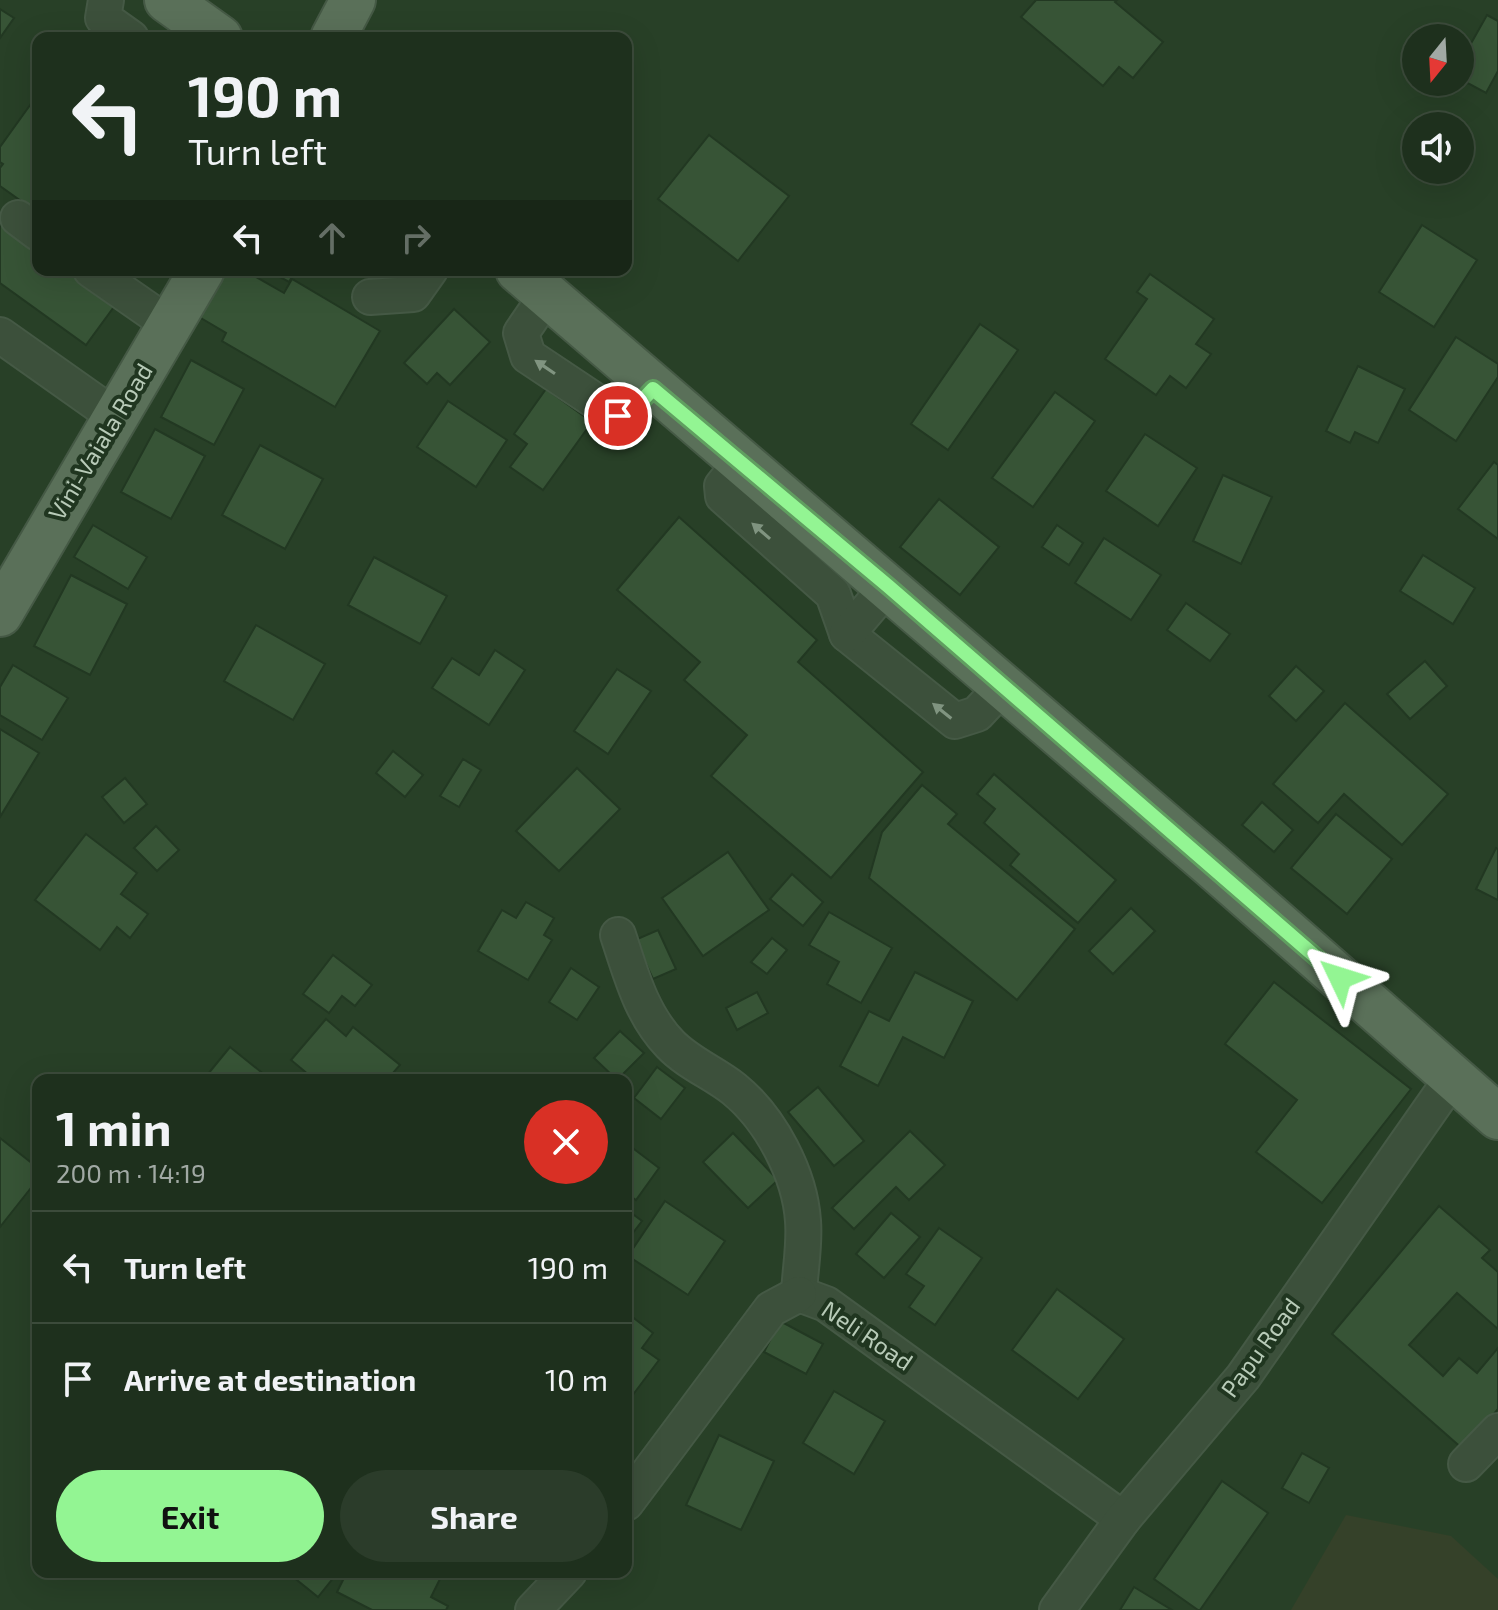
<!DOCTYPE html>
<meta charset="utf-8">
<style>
body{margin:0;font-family:"Exo 2",sans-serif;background:#2b3c2a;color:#f1f3f6;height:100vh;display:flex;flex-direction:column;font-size:30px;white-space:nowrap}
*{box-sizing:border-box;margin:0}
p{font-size:26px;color:#a1a9a4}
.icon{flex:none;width:44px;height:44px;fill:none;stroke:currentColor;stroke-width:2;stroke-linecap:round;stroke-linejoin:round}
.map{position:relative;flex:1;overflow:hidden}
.panel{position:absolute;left:32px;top:1074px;width:600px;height:504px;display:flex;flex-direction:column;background:#1e301d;border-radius:16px;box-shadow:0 8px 32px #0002,0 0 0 2px #3c4b3b}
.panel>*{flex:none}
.top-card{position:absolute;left:32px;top:32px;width:600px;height:244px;border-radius:16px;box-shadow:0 8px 32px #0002,0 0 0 2px #3c4b3b;background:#1e301d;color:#f1f3f6;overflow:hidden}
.needle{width:52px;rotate:198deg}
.buttons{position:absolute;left:1402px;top:24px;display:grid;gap:16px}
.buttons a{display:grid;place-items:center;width:72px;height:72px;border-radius:50%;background:#1e301d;box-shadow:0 8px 32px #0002,0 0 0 2px #3c4b3b;font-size:40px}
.pin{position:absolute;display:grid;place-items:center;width:68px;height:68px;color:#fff;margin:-34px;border:4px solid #fff;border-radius:50%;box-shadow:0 2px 8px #0007}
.me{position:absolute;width:88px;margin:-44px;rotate:311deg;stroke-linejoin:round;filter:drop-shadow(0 0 6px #0008)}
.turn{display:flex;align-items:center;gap:28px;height:168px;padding:0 24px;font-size:36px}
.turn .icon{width:104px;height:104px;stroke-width:2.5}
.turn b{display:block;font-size:56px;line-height:68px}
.lanes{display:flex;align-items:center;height:76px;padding:0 24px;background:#0003;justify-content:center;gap:40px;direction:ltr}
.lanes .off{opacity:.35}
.round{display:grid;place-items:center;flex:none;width:84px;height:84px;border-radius:42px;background:#2b3c2a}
.head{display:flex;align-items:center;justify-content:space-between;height:136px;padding:0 24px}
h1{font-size:48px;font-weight:700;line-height:60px}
.action{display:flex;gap:16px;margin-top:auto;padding:16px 24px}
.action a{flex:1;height:92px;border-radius:48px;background:#93f593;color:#111;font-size:32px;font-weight:700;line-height:92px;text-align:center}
.action a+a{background:#2b3c2a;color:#f1f3f6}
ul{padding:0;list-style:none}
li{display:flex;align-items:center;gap:24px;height:112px;padding:0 24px;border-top:2px solid #3c4b3b}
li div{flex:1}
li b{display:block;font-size:30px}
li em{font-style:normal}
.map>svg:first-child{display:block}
.green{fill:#354129}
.building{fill:#375436;stroke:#223822;stroke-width:2}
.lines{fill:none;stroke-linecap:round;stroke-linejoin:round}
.minor-casing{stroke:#455945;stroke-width:38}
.major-casing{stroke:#455945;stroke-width:48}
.minor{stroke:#3c503b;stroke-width:34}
.major{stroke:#5a7059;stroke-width:44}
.oneway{fill:#809480}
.route-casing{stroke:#609f60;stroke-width:20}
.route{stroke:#93f593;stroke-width:14}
.labels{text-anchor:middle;stroke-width:8;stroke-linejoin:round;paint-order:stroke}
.street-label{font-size:24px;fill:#b8cbb8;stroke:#203620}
</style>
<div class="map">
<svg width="1498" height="1610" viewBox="0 0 1498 1610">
<rect width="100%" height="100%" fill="#284027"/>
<polygon class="green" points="1346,1515 1451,1536 1498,1579 1498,1610 1291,1610"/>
<g class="building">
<polygon points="1036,0 1117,0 1115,2 1163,42 1133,78 1119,67 1103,86 1021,17"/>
<polygon points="0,9 14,18 0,38"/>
<polygon points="1487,15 1498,21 1498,71 1486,93 1460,79 1460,63"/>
<polygon points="38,94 38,213 0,186 0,168 3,164 0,162 0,147"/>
<polygon points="709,135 789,196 738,261 658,199"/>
<polygon points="0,219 38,247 38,270 70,270 116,304 86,345 0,283"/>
<polygon points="1422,225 1477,260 1434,327 1379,292"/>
<polygon points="220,270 244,270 284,293 292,279 380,331 335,407 222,341 226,333 194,314"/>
<polygon points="267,270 296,270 289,282"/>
<polygon points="1150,274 1214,319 1196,344 1211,354 1186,388 1170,376 1156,395 1105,359 1147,299 1137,292"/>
<polygon points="454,309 490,342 450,385 437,373 427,384 404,363"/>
<polygon points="980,324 1018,350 948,450 911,424"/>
<polygon points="1456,337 1498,364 1498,377 1456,441 1409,410"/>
<polygon points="191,360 244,389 214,445 161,417"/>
<polygon points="1358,366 1405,389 1378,443 1355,432 1350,443 1326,431"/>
<polygon points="546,389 592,422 543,490 510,467 527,444 514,434"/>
<polygon points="1055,392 1095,421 1033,507 992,478"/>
<polygon points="448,401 507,440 476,487 417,447"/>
<polygon points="155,429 205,456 171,519 121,492"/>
<polygon points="1145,434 1197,468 1158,526 1106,491"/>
<polygon points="260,445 323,479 285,549 222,515"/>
<polygon points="1494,462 1498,465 1498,539 1458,509"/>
<polygon points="1223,475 1272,497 1241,564 1193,541"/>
<polygon points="939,499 999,547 960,595 900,547"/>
<polygon points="679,517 817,640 798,662 923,772 831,878 711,776 747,735 684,680 700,662 617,590"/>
<polygon points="93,525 147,557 128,589 74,557"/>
<polygon points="1057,525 1083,543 1069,565 1042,547"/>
<polygon points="1104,538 1161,575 1131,620 1075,583"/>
<polygon points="1423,555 1475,588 1453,624 1400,591"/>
<polygon points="374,557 447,596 420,644 348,605"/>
<polygon points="71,575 127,604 90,675 34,646"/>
<polygon points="1186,603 1230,634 1210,661 1167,630"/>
<polygon points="256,625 325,664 293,720 224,681"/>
<polygon points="495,650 525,670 489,725 432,688 452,658 479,675"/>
<polygon points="1425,661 1447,686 1410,719 1387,694"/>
<polygon points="13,665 68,698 42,740 0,715 0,687"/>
<polygon points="1296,666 1324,691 1296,721 1269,696"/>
<polygon points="617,669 651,691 608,754 574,731"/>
<polygon points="1345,703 1448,794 1402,845 1344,794 1318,823 1273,784"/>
<polygon points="0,729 39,753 0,817"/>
<polygon points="393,751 423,775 405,797 376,773"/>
<polygon points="463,759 481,770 459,807 440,796"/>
<polygon points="577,768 620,809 559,871 516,831"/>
<polygon points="994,774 1116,880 1078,923 1010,865 1019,854 984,823 995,809 977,794"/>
<polygon points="125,778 147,804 124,823 102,797"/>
<polygon points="922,785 957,814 948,824 1075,929 1017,1000 869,878 882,832"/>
<polygon points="1262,802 1293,830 1274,852 1242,825"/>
<polygon points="1336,814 1392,859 1347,914 1291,868"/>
<polygon points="156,826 179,850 157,871 134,848"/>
<polygon points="86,834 137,873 121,894 148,914 130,938 117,927 100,950 35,900"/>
<polygon points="1496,848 1498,849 1498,900 1476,889"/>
<polygon points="728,852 769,910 703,956 662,898"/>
<polygon points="792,874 823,902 803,926 770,899"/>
<polygon points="526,902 554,918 544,935 552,940 528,980 478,951 502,910 516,918"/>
<polygon points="1131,908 1155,931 1113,974 1089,951"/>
<polygon points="829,912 892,948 861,1003 827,984 839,962 809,945"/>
<polygon points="658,930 676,969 653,979 635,940"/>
<polygon points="772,938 787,950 767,974 751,962"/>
<polygon points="333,955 372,985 355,1006 342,996 329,1013 303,994"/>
<polygon points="571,968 599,987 577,1020 549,1002"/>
<polygon points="915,972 973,1001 944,1058 903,1037 878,1086 840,1066 869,1011 889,1021"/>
<polygon points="1274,982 1411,1089 1322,1203 1256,1152 1297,1100 1225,1044"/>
<polygon points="757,992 768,1013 737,1030 726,1008"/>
<polygon points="326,1019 346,1036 353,1027 400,1065 387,1080 315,1080 291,1060"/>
<polygon points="620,1031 644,1053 617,1080 594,1058"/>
<polygon points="230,1047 271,1080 203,1080"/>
<polygon points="657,1067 685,1088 661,1119 634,1098"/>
<polygon points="818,1087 864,1141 834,1166 788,1112"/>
<polygon points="910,1131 945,1165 909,1200 896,1187 854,1229 832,1208"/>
<polygon points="733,1133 778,1180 748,1208 703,1162"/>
<polygon points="0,1138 38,1168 38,1179 0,1227"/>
<polygon points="626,1143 659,1168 636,1200 626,1193"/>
<polygon points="665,1201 725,1241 688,1295 628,1256"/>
<polygon points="1439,1206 1490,1250 1482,1258 1498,1272 1498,1329 1457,1293 1409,1345 1443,1376 1459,1358 1477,1373 1498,1348 1498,1409 1464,1450 1332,1334"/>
<polygon points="626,1209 642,1221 626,1242"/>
<polygon points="891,1213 920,1237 884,1278 856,1254"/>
<polygon points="939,1228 982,1258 935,1325 909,1307 924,1286 906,1274"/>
<polygon points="1057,1289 1124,1339 1078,1399 1012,1350"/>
<polygon points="626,1312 653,1333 642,1348 659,1360 632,1396 626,1392"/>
<polygon points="780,1321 823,1344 806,1374 764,1352"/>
<polygon points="834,1391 885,1421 854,1474 803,1443"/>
<polygon points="719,1435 774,1461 741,1530 686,1505"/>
<polygon points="1302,1453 1329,1468 1309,1503 1282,1488"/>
<polygon points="1222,1481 1268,1513 1200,1610 1198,1610 1154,1579"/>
<polygon points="287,1572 338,1572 318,1597"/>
<polygon points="347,1572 369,1572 377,1576 379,1572 394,1572 399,1575 401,1572 436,1572 442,1575 431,1597 448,1606 446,1610 372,1610 337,1592"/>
<polygon points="1134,1587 1172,1610 1120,1610"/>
</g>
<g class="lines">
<g class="minor-casing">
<g id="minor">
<polyline points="106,0 103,18 131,38"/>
<polyline points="18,218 38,233"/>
<polyline points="91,270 170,325"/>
<polyline points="547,295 521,333 528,356 618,416 631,412 653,389"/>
<polyline points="370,297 413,294 430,270"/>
<polyline points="0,335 116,417"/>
<polyline points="741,462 722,486 723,496 833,594 847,634 955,721 977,714 1003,686"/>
<polyline points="847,634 888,586"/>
<path d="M618,935C631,974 641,1014 670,1044C688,1063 714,1073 734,1089C771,1119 800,1175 803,1221C805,1245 800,1270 799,1294"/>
<polyline points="799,1294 826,1304 1123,1519"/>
<polyline points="1466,1464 1498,1431"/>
<polyline points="626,1503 771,1309 799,1294"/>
<polyline points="533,1610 569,1572"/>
<polyline points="1057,1610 1123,1519 1243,1377 1453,1077"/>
</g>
</g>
<g class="major-casing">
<g id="major">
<polyline points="167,0 220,38"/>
<polyline points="333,38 353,0"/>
<polyline points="518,270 1210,864 1498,1117"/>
<polyline points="0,614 202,270"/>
</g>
</g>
<use href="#minor" class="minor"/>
<use href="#major" class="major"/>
</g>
<defs><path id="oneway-solid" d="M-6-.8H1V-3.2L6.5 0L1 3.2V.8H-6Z" transform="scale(2)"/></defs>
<g class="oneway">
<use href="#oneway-solid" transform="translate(545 367) rotate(-146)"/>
<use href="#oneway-solid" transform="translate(761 531) rotate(-139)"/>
<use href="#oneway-solid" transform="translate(942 711) rotate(-141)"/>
</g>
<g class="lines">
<g class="route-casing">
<polyline id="route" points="618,416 631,412 653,389 888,586 1340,978"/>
</g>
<use href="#route" class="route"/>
</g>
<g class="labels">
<g class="street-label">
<text transform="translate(101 442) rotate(-59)" y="8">Vini-Vaiala Road</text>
<text transform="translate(867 1336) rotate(34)" y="8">Neli Road</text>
<text transform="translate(1261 1348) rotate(-54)" y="8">Papu Road</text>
</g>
</g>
</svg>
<div class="buttons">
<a><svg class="needle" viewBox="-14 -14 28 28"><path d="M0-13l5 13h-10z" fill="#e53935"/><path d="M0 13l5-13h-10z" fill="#a1a9a4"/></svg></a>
<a><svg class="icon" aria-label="sound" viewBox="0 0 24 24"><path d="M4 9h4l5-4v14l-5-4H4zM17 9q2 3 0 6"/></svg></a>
</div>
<div class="pin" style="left:618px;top:416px;background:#d93025"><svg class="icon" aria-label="arrive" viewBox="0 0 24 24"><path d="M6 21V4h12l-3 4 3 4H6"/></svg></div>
<svg class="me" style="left:1340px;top:978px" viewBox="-20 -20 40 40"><path d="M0-17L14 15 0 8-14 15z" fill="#93f593" stroke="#fff" stroke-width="4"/></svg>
<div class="top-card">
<div class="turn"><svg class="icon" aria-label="left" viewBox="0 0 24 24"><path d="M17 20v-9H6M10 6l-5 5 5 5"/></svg><div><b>190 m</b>Turn left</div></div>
<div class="lanes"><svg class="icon" aria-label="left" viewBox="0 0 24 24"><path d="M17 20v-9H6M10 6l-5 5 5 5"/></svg><svg class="icon off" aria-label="ahead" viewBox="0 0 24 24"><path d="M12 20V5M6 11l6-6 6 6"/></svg><svg class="icon off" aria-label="right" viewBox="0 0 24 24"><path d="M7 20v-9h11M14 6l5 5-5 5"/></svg></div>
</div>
<section class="panel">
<div class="head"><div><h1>1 min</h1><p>200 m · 14:19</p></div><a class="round" style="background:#d93025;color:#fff"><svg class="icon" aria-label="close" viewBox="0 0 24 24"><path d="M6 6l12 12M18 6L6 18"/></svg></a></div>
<ul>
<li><svg class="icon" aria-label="left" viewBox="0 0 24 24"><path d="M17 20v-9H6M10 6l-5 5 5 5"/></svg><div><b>Turn left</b></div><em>190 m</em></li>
<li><svg class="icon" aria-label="arrive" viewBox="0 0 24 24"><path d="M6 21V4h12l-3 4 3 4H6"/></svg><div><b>Arrive at destination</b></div><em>10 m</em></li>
</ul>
<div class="action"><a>Exit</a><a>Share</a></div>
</section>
</div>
